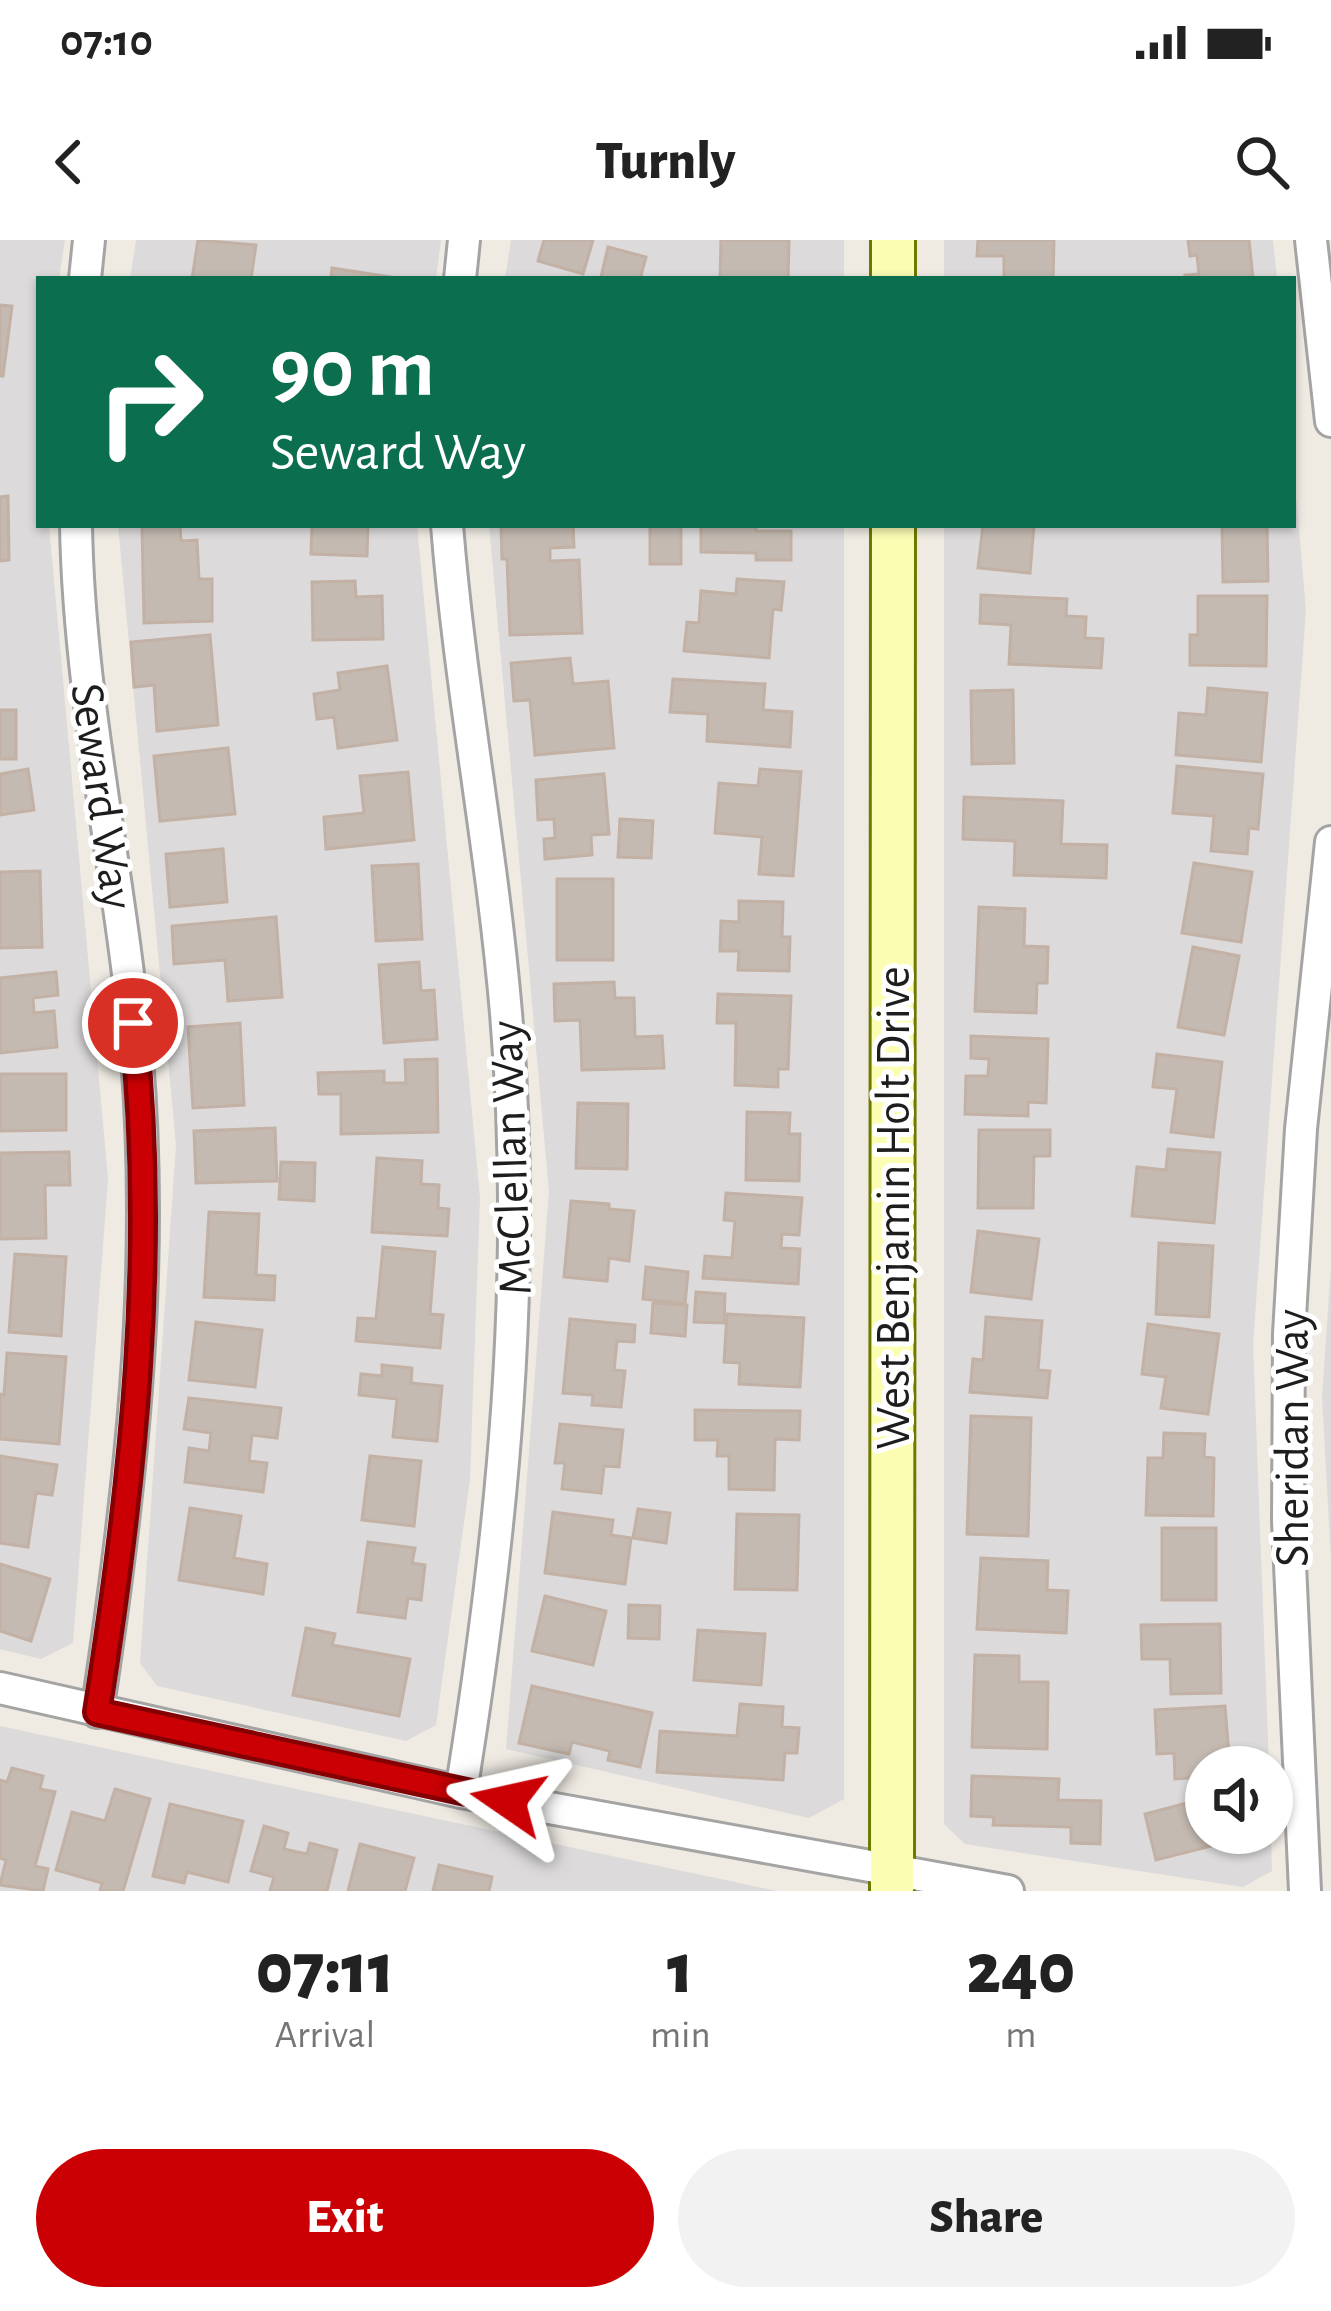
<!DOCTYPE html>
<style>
body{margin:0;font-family:"Alegreya Sans",sans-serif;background:#f2f2f2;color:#222;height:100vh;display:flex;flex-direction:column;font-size:45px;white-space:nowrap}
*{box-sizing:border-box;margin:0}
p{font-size:39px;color:#767676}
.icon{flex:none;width:66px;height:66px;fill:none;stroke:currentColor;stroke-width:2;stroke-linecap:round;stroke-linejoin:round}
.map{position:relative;height:1651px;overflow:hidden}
.drawer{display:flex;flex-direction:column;background:#fff;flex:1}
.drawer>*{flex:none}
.hud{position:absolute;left:36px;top:36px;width:1260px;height:252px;border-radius:0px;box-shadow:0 3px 9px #0004;background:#0b6e4f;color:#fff;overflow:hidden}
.tools{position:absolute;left:1185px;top:1506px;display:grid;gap:24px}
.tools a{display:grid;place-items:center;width:108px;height:108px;border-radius:50%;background:#fff;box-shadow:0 3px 9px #0004;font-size:60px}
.pin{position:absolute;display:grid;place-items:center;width:102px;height:102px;color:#fff;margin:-51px;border:6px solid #fff;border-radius:50%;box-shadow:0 3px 12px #0007}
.me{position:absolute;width:132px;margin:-66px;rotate:281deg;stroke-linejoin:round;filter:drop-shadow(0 0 9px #0008)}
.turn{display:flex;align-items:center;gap:42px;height:252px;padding:0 36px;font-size:54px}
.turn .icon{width:156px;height:156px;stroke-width:2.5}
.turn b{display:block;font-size:84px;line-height:102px}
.eta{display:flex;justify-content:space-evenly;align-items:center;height:204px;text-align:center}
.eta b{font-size:72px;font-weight:800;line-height:84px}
.button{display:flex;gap:24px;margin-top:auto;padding:24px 36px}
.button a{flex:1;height:138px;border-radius:72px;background:#cb0004;color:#fff;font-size:48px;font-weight:800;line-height:138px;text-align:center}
.button a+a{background:#f2f2f2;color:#222}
.status{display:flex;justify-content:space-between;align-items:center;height:84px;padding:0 60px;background:#fff;direction:ltr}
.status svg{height:33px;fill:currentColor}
header{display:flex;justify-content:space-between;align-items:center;height:156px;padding:0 36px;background:#fff;font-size:54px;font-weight:800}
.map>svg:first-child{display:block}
.residential{fill:#dcdada}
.building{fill:#c4bab2;stroke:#c2b1a4;stroke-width:3}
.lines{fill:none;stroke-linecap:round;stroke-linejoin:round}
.minor-casing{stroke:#a4a4a4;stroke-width:36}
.secondary-casing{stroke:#6e7900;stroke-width:48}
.minor{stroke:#fff;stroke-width:30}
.secondary{stroke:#fbfdb3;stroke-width:42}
.route-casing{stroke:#840003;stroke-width:30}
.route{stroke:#cb0004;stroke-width:21}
.labels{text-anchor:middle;stroke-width:10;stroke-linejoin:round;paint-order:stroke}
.street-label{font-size:48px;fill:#1d1d1d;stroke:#fff}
</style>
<div class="status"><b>07:10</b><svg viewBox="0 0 49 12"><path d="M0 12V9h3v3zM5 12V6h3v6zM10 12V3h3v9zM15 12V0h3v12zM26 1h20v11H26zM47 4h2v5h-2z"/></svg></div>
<header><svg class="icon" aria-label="back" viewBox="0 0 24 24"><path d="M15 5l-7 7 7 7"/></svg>Turnly<svg class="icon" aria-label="search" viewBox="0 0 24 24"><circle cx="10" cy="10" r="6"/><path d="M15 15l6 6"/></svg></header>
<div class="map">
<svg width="1331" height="1651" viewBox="0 0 1331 1651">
<rect width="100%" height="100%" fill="#efebe3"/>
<g class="residential">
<polygon points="0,0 65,0 59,39 39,39 39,285 49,285 108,939 73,1403 41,1419 0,1409"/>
<polygon points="136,0 441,0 436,39 130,39"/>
<polygon points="511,0 844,0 844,39 505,39"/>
<polygon points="944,0 1273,0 1277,39 944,39"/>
<polygon points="1293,221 1306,370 1253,1104 1269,1527 1206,1527 1206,1593 1271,1593 1272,1631 1243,1647 965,1604 944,1584 944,285 1293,285"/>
<polygon points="118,285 417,285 480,958 470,1239 436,1485 406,1501 157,1446 140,1423 176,905"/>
<polygon points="489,285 844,285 844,1559 809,1578 506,1509 549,952"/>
<polygon points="1331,1027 1331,1320 1322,1156"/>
<polygon points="0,1486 777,1651 0,1651"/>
</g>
<g class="building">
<polygon points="198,0 256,5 251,39 192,39"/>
<polygon points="544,0 593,0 583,34 538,21"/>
<polygon points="721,0 789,0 788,39 720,39"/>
<polygon points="978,0 1054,0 1053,39 1004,39 1004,16 977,16"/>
<polygon points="1188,0 1249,0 1253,39 1186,39 1185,35 1199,34 1197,15 1190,16"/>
<polygon points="608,7 646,17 640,39 601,37"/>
<polygon points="332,28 391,37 391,39 331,39"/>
<polygon points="0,65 12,66 3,136 0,136"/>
<polygon points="8,256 9,320 0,321 0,257"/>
<polygon points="142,285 180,285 181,301 197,300 199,339 212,339 212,381 144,383"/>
<polygon points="288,285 368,285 367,316 311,314 312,286"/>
<polygon points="501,285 573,285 574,307 550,308 550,321 579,320 582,393 510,395 507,319 502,319"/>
<rect x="650" y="285" width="31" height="39"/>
<polygon points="701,285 756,285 756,291 791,291 791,320 756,320 756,313 701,312"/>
<polygon points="983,285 1034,285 1030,333 978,328"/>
<polygon points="1222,285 1267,285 1268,341 1223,342"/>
<polygon points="737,339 784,342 781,370 773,369 769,418 684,411 687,382 699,383 701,351 736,354"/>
<polygon points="355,341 356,357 382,356 383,399 313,400 312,342"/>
<polygon points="981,355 1067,359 1066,376 1086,377 1085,398 1103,399 1101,428 1009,424 1011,385 980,383"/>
<polygon points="1198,356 1267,356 1266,426 1190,425 1190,395 1198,395"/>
<polygon points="210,395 218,485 157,491 154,445 134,447 131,402"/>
<polygon points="570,418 573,444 608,441 614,508 535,515 530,460 514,461 511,423"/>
<polygon points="387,426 397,500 338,508 334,477 317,479 314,454 340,450 338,433"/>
<polygon points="673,439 765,444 763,470 792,472 790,507 707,501 708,474 670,472"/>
<polygon points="1208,448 1267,453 1261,522 1176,515 1179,473 1206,475"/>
<polygon points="1013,450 1014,523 972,524 971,451"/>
<rect x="0" y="470" width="16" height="49"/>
<polygon points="228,508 235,574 160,581 154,516"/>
<polygon points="1177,526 1263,534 1258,589 1249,588 1247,614 1211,611 1214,576 1173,573"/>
<polygon points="28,529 34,570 0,575 0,534"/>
<polygon points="760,529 801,532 793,636 759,634 762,597 715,593 719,543 758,546"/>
<polygon points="408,532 414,600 326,609 324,577 364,573 360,536"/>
<polygon points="604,534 609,594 591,595 592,615 545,619 544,599 555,598 554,579 538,580 536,540"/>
<polygon points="964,557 1063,561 1061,604 1107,605 1106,638 1014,635 1015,601 963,599"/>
<polygon points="620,579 653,581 651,618 618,617"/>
<polygon points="223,609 227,662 170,667 166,614"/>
<polygon points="1194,623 1252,632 1241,702 1182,693"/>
<polygon points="418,624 422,699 376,701 372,626"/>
<polygon points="40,631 42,707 0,708 0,632"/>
<rect x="557" y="639" width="56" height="81"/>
<polygon points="739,661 783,662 782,697 790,697 789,731 738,730 739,711 720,711 721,681 739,682"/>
<polygon points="979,667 1025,669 1024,706 1048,707 1047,743 1037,743 1036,773 975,771"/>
<polygon points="276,677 282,757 228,761 225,720 174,724 172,686"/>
<polygon points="1193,707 1239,716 1224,795 1178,787"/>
<polygon points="419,722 421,751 434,750 437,799 384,803 379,725"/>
<polygon points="56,732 58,755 33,758 34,773 54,771 57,807 0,813 0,738"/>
<polygon points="614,742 615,758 634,758 635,797 662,796 664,828 582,830 580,780 555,781 554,744"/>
<polygon points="718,754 791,756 788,829 778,829 778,847 735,845 736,783 717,783"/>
<polygon points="240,783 244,865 193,868 188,787"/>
<polygon points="971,796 1048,799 1046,863 1028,862 1028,876 965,874 966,836 988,836 989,819 971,818"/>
<polygon points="1157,814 1222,822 1213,897 1171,892 1177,849 1153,847"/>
<polygon points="437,819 438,892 341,894 341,854 319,854 318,833 384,831 384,843 406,843 405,820"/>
<polygon points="0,834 66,834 66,890 0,891"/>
<polygon points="578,863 628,864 627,929 576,928"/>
<polygon points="747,872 790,873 789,894 800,894 799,941 746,940"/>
<polygon points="275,888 277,941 196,943 194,891"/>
<polygon points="979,890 1050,890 1050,916 1034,916 1033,968 978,968"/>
<polygon points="1168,909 1220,913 1214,983 1132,976 1137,927 1166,930"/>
<polygon points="69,912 70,945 45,945 46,998 0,999 0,913"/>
<polygon points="377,918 422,921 421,944 439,945 438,968 449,969 447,996 372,992"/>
<polygon points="281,922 315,923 314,961 279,959"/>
<polygon points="726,953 802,958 799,995 782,994 781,1008 800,1009 798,1044 703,1038 705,1016 732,1018 735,981 724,980"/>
<polygon points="571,961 609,964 609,969 634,971 629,1021 609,1018 607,1041 564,1037"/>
<polygon points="209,972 259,974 256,1035 275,1036 274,1060 204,1057"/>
<polygon points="978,991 1039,999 1031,1059 971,1052"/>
<polygon points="1159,1003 1213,1006 1209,1077 1156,1074"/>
<polygon points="383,1007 435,1012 430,1074 443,1075 440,1108 356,1101 358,1078 376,1079"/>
<polygon points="15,1014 66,1017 61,1096 9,1092"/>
<polygon points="646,1027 688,1032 685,1064 643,1059"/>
<polygon points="696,1052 725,1054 724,1083 694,1082"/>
<polygon points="653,1063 687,1065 685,1096 651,1093"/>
<polygon points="727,1074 804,1078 800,1147 739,1144 740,1123 724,1122"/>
<polygon points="986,1077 1042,1081 1038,1130 1050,1131 1047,1158 970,1152 973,1119 983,1120"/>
<polygon points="570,1079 635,1085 634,1102 617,1101 614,1130 625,1131 621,1167 592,1165 593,1155 563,1153"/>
<polygon points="196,1082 262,1090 255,1147 189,1140"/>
<polygon points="1148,1084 1219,1094 1208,1174 1161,1168 1166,1137 1142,1134"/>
<polygon points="7,1113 66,1117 59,1204 0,1199 0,1154 4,1155"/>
<polygon points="382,1125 412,1128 411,1143 442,1146 437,1201 393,1197 397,1159 359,1155 361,1134 382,1136"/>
<polygon points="189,1158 281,1168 277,1198 252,1195 249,1221 267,1223 263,1252 185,1242 189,1208 209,1211 211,1193 184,1189"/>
<polygon points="695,1170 800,1171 799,1200 775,1199 774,1250 729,1249 729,1216 717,1216 718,1200 695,1200"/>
<polygon points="971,1176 1031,1178 1028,1296 967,1294"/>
<polygon points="560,1184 623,1190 619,1227 604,1226 601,1253 562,1249 565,1223 555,1223"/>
<polygon points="1164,1193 1205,1194 1204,1217 1214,1218 1213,1276 1146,1275 1148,1218 1163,1218"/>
<polygon points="0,1216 57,1225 52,1255 36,1253 28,1307 0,1303"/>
<polygon points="370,1216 421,1221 414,1286 362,1280"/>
<polygon points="190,1268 241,1276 234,1318 267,1324 263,1354 179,1340"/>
<polygon points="638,1269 670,1273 666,1303 633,1298"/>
<polygon points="553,1272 613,1280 611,1295 631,1298 625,1344 545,1333"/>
<polygon points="737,1274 799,1275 797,1350 735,1349"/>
<rect x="1162" y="1288" width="54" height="72"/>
<polygon points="368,1302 415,1308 412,1323 425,1325 421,1360 408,1358 405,1378 358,1372"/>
<polygon points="981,1318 1048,1321 1047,1350 1068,1351 1066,1393 977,1389"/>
<polygon points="0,1324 50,1339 31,1401 0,1391"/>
<polygon points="545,1356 606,1371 593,1425 532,1411"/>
<polygon points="629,1365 660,1366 659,1399 628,1398"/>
<polygon points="1220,1384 1221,1453 1171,1454 1170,1419 1142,1419 1141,1385"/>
<polygon points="306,1388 335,1394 332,1405 410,1419 399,1476 293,1455"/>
<polygon points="698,1390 765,1394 761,1445 694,1440"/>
<polygon points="975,1415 1019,1416 1019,1442 1048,1442 1047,1509 972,1507"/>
<polygon points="532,1446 652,1473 640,1527 608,1520 610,1511 572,1502 569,1514 519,1503"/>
<polygon points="740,1464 783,1467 782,1487 799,1488 797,1513 785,1513 783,1540 657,1532 660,1491 737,1496"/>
<polygon points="1225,1466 1230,1527 1206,1527 1206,1537 1175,1539 1174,1513 1157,1514 1155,1470"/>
<polygon points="12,1528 43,1536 40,1549 55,1552 35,1626 48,1629 43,1651 0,1645 6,1620 0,1618 0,1540 7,1542"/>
<polygon points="972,1536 1059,1539 1058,1560 1101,1561 1100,1604 1071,1603 1071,1587 993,1585 994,1577 971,1576"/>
<polygon points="115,1549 150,1559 123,1651 100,1651 102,1643 56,1630 72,1572 105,1581"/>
<polygon points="1206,1558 1206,1593 1233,1593 1235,1600 1156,1620 1145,1574"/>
<polygon points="170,1564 243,1581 228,1642 187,1632 184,1643 153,1636"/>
<polygon points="264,1586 288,1593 284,1609 307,1614 310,1603 337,1610 327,1651 270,1651 274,1637 251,1631"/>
<polygon points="360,1604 414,1618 405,1651 348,1651"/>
<polygon points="439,1625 492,1637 489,1651 433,1651"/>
</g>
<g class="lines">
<g class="minor-casing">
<g id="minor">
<polyline points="1311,0 1331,181"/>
<polyline points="85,39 89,0"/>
<polyline points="460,39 464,0"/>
<path d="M76,285C79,465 122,640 137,819C155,1038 130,1256 97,1472"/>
<path d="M447,285C460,449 492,609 506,773C528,1036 503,1292 461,1552"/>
<polyline points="0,1448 461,1552 1008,1651"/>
<polyline points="1305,1651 1288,1281 1289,1094 1301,889 1331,602"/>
</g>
</g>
<g class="secondary-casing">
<g id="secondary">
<polyline points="893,39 893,0"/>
<polyline points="892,1651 893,285"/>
</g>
</g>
<use href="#minor" class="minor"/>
<use href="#secondary" class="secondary"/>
</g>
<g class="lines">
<g class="route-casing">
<path id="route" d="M133,783C158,1013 133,1244 97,1472L508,1561"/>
</g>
<use href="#route" class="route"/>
</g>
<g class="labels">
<g class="street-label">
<text transform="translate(104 556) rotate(82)" y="17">Seward Way</text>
<text transform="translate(509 918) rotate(-92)" y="17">McClellan Way</text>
<text transform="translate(892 968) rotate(-90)" y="17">West Benjamin Holt Drive</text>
<text transform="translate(1291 1198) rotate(-90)" y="17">Sheridan Way</text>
</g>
</g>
</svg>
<div class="tools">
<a><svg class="icon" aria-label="sound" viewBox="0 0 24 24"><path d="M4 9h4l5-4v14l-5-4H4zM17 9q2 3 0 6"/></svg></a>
</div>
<div class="pin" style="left:133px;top:783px;background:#d93025"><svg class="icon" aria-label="arrive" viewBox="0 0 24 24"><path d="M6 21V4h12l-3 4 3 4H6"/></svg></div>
<svg class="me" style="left:508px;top:1561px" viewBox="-20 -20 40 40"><path d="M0-17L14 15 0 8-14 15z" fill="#cb0004" stroke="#fff" stroke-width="4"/></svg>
<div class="hud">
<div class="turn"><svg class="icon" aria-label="right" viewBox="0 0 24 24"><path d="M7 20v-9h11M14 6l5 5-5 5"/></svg><div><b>90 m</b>Seward Way</div></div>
</div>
</div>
<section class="drawer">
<div class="eta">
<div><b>07:11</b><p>Arrival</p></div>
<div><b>1</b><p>min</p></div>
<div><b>240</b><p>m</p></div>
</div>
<div class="button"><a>Exit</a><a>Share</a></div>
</section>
